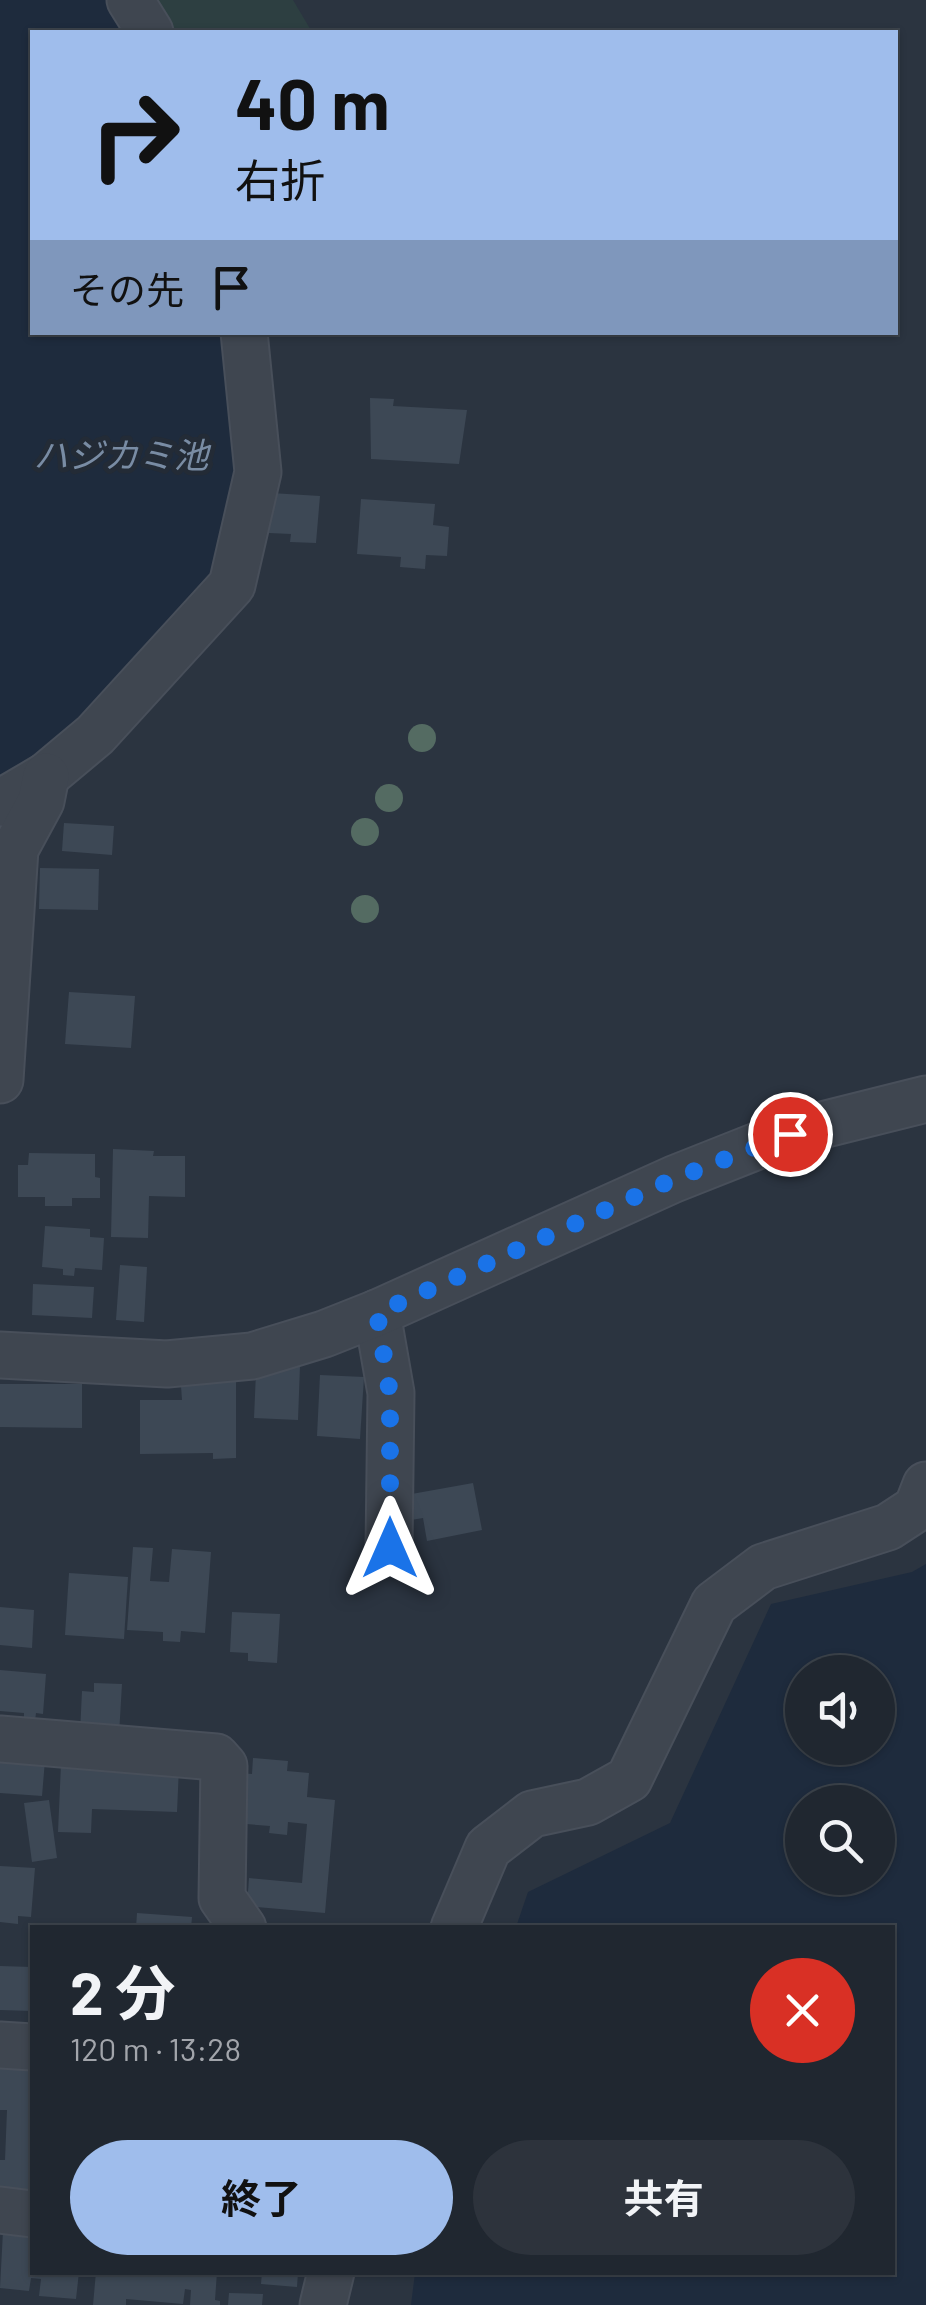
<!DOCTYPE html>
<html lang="ja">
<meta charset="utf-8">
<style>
body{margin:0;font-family:Barlow,"Noto Sans JP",sans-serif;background:#2d333c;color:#f1f3f6;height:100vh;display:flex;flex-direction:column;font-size:38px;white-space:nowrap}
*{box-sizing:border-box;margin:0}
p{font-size:32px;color:#a2a5ab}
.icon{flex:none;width:55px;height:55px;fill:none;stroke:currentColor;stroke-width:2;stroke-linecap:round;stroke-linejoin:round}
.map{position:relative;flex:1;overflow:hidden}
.panel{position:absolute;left:30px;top:1925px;width:865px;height:350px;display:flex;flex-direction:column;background:#202730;border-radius:0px;box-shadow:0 2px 8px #0004,0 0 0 2px #3d444c}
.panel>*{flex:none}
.guide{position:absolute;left:30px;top:30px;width:868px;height:305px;border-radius:0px;box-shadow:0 2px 8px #0004,0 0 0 2px #3d444c;background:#9fbdec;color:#111;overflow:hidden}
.buttons{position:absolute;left:785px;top:1655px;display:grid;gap:20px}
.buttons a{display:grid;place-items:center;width:110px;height:110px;border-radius:50%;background:#202730;box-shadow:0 2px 8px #0004,0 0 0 2px #3d444c;font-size:50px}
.pin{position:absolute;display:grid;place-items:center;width:85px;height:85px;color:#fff;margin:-42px;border:5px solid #fff;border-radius:50%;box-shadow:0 2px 10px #0007}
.me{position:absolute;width:110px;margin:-55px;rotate:0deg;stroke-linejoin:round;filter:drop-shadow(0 0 8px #0008)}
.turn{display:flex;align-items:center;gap:35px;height:210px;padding:0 40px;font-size:45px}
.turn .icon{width:130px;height:130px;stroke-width:2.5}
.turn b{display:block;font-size:70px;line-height:85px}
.then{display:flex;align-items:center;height:95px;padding:0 40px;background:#0003;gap:20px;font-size:38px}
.round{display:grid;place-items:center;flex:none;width:105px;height:105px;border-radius:52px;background:#2d333c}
.summary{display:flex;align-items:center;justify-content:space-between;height:170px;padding:0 40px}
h1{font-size:60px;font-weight:700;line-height:75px}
.cta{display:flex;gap:20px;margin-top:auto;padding:20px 40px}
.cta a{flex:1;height:115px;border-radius:60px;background:#9fbdec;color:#111;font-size:40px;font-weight:700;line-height:115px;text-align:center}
.cta a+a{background:#2d333c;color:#f1f3f6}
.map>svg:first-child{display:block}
.green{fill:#2d3f41}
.water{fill:#1e2b3d;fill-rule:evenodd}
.building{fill:#3d4855}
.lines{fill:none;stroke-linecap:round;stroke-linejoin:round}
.minor-casing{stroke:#484f5a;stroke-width:49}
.minor{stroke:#3f4650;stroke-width:45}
.tree{fill:#546b62}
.route{stroke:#1a73e8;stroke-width:18;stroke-dasharray:0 32.4}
.labels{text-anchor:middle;stroke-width:10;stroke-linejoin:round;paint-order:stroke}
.water-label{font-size:35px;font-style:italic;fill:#798ca4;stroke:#232b36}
</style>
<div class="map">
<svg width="926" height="2305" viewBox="0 0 926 2305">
<rect width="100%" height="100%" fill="#2b3440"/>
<polygon class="green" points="154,0 293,0 312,32 148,32"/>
<g class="water">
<polygon points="0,0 108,0 125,32 32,32 32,332 234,333 245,466 223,570 80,736 0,791"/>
<path d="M926,1564V2305H411L415,2273L892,2272V1928L516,1927L528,1892L670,1823L771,1604L912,1572ZM802,1672H878V1748H802ZM802,1802H878V1878H802Z"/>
</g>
<g class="building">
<polygon points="370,398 394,399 393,406 467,410 459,464 371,459"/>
<polygon points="271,493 320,496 316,543 290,542 291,534 269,533"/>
<polygon points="361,499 435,504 433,525 449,527 447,556 426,555 425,569 400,567 401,557 357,554"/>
<polygon points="64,823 114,826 112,855 62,851"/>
<polygon points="40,868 99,869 98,910 39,909"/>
<polygon points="69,992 135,996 131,1048 65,1044"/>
<polygon points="113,1149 154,1151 153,1156 185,1156 185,1197 149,1196 148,1238 111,1237"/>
<polygon points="29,1153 95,1154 95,1177 100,1178 100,1198 72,1198 72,1206 45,1206 45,1197 18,1197 18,1165 28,1165"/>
<polygon points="45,1226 90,1229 90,1237 104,1238 102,1270 75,1268 74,1276 63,1275 63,1269 42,1267"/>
<polygon points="120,1265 147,1267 144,1322 116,1320"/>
<polygon points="33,1284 94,1287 92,1318 32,1315"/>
<polygon points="276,1365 300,1366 298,1420 254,1418 256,1372 275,1373"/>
<polygon points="320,1375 364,1377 360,1439 317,1436"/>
<polygon points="191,1376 236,1376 236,1458 213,1459 213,1453 140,1454 140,1400 182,1400 181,1386 191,1385"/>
<polygon points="0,1384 82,1384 82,1428 0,1427"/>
<polygon points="473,1483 482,1530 427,1541 423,1518 411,1520 406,1495"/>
<polygon points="133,1547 153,1548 150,1581 169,1582 172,1549 211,1552 205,1633 181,1631 180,1642 163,1641 163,1632 127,1630"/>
<polygon points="69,1573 128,1577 124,1639 65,1635"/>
<polygon points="0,1607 34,1610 32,1648 0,1645"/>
<polygon points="232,1612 280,1614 277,1663 248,1661 248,1653 230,1652"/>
<polygon points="0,1670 46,1674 43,1714 36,1713 35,1721 24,1720 24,1713 0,1711"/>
<polygon points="94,1683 122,1684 119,1735 80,1733 82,1691 94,1692"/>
<polygon points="0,1757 45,1760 42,1796 0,1793"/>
<polygon points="253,1758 288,1761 287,1771 309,1773 307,1797 335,1800 325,1913 247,1906 249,1878 302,1883 307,1824 288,1822 287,1835 269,1833 270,1826 234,1823 239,1773 252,1774"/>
<polygon points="61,1764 179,1767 177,1812 92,1809 91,1833 58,1832"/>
<polygon points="49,1800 57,1858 32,1862 24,1803"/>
<polygon points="0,1866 35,1868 31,1917 18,1916 18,1924 0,1922"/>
<polygon points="137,1913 192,1917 191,1928 136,1928"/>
<polygon points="0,1966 32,1967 32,2011 0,2010"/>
<polygon points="0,2055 32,2057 32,2200 0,2199 0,2160 5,2160 7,2110 0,2110"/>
<polygon points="3,2231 32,2234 32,2272 79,2272 76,2299 39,2296 41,2279 31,2278 29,2291 0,2288"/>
<polygon points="96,2272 217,2272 215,2300 220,2301 220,2305 190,2305 191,2290 185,2289 183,2304 126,2299 126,2305 93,2305"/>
<polygon points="262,2272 298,2272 297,2287 261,2284"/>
<polygon points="229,2293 263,2294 262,2305 228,2305"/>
</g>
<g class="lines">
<g class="minor-casing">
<g id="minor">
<polyline points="130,0 150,32"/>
<polyline points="0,803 46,776 95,735 232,585 258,472 244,332"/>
<polyline points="0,1080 15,849 41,801 46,776"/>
<polyline points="377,1313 391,1393 389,1548"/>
<polyline points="0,1355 167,1364 252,1356 324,1334 377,1313 674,1179 790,1133 926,1099"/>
<polyline points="0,1739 216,1757 224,1766 222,1898 243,1928"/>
<polyline points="454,1928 488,1848 532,1814 588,1802 629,1779 714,1604 763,1567 888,1527 917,1508 926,1485"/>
<polyline points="0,2045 32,2047"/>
<polyline points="0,2210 32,2214"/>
<polyline points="323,2305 331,2272"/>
</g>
</g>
<use href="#minor" class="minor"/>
</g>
<g class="tree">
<circle cx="422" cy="738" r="14"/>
<circle cx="389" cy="798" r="14"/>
<circle cx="365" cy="832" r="14"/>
<circle cx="365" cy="909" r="14"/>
</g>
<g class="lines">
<polyline class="route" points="390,1548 390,1394 377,1313 674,1179 790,1134"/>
</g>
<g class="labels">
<g class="water-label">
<text x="121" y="468">ハジカミ池</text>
</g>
</g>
</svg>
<div class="buttons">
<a><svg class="icon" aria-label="sound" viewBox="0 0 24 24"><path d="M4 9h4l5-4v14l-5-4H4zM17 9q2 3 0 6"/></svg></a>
<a><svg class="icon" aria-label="search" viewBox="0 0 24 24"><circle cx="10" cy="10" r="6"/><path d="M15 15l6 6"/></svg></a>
</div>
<div class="pin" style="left:790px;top:1134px;background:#d93025"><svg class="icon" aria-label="arrive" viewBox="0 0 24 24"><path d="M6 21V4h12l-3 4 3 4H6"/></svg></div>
<svg class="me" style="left:390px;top:1548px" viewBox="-20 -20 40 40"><path d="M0-17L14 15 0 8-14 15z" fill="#1a73e8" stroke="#fff" stroke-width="4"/></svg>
<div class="guide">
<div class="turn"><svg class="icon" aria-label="right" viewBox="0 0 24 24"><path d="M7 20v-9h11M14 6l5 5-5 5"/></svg><div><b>40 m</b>右折</div></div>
<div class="then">その先<svg class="icon" aria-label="arrive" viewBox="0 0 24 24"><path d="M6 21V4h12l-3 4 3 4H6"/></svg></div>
</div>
<section class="panel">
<div class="summary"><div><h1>2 分</h1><p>120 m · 13:28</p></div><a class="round" style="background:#d93025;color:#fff"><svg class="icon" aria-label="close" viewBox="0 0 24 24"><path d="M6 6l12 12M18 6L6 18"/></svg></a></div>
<div class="cta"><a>終了</a><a>共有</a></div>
</section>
</div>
